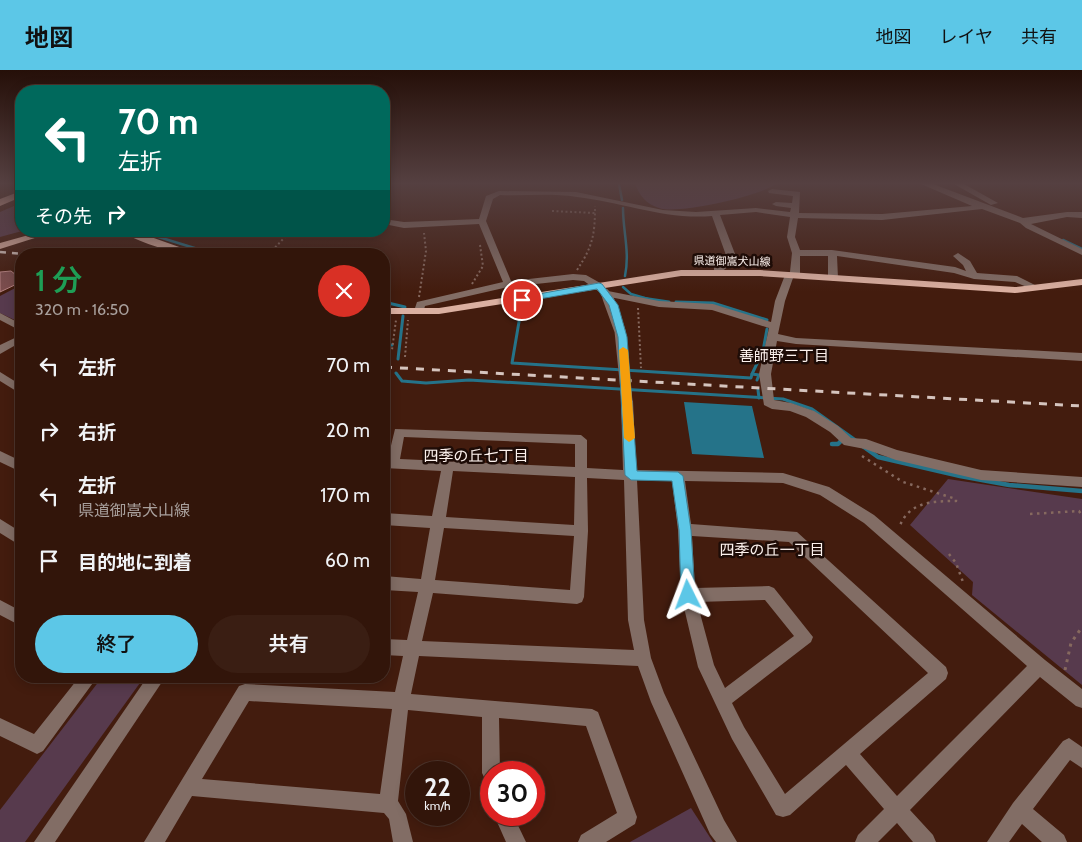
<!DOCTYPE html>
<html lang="ja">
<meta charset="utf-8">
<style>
body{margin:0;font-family:Cabin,"Noto Sans JP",sans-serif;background:#3a1e13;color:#f1f3f6;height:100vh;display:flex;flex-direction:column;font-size:19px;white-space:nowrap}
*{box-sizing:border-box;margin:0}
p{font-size:16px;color:#a89f9c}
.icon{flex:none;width:28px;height:28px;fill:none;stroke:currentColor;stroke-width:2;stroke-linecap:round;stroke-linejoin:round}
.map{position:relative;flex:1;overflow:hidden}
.details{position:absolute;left:15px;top:178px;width:375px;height:435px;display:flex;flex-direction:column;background:#32150a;border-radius:20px;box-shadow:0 2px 12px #0003,0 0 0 1px #4d342b}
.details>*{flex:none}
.top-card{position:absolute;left:15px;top:15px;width:375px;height:152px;border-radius:20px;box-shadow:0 2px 12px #0003,0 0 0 1px #4d342b;background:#00695c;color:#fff;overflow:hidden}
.speed{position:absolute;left:405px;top:691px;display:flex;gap:10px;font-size:25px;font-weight:700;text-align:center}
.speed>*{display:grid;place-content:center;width:65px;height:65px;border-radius:50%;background:#32150a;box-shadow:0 2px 12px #0003,0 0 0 1px #4d342b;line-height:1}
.speed small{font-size:12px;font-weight:400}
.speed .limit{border:8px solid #d22;background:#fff;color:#111}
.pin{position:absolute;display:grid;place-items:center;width:42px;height:42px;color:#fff;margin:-21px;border:2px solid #fff;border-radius:50%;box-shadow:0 1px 5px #0007}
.me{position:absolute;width:55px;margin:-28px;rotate:357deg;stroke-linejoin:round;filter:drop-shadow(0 0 4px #0008)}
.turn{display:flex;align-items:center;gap:18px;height:105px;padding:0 20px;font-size:22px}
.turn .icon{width:65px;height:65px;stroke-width:2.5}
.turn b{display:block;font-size:35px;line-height:42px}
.then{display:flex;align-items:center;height:48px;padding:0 20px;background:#0003;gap:10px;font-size:19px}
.round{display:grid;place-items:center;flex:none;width:52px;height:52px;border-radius:26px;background:#3a1e13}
.summary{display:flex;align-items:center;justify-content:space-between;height:85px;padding:0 20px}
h1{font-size:30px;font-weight:600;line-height:38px;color:#1e9e55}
.cta{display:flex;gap:10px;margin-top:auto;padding:10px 20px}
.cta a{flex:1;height:58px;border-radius:30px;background:#5cc7e7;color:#111;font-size:20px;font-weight:600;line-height:58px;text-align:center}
.cta a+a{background:#3a1e13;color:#f1f3f6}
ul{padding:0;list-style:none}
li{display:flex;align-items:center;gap:15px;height:65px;padding:0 20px}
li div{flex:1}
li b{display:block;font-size:19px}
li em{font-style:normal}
header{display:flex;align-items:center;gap:30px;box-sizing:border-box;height:70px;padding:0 25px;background:#5cc7e7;color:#111}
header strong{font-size:24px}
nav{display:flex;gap:28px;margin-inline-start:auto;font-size:18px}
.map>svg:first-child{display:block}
.green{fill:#573a4d}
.water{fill:#257389}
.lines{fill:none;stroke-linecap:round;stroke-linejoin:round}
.stream-far2{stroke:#257389;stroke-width:2.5}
.stream-far1{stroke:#257389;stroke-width:3}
.stream{stroke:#257389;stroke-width:4.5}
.building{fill:#7c4d4d;stroke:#b88483}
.path-far2{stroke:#86695f;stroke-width:2;stroke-dasharray:2 2.5;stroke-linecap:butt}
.path-far1{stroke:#86695f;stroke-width:2.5;stroke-dasharray:2.5 4.5;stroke-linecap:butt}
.path{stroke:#86695f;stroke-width:3;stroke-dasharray:3 5;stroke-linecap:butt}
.minor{fill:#826d65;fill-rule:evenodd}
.major{fill:#dbb0a1;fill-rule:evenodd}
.highway{fill:#ffcbb9;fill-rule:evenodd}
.rail-far1{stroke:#d5c4be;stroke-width:2.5;stroke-dasharray:6 6;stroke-linecap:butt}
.rail{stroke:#d5c4be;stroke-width:3;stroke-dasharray:8 8;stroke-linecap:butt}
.minor-bridge-far1{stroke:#826d65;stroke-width:9}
.minor-bridge{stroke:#826d65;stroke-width:11}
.route{fill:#5cc7e7;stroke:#3c8196}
.slow{fill:#f59e0b}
.labels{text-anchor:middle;stroke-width:5;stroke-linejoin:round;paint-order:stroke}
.far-street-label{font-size:11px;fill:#fdf2ee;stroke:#1e0c07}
.neighbourhood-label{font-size:15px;fill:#fdf2ee;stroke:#1e0c07}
</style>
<header>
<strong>地図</strong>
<nav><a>地図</a><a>レイヤ</a><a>共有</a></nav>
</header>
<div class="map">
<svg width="1082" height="772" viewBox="0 0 1082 772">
<rect width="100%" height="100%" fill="#431c0e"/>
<g class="green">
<path d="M635,114H776C760,126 677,145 659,138C646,134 640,126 635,114Z"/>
<polygon points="21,133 22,161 0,167 0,142"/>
<polygon points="21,215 21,253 0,243 0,226"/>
<polygon points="948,409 1082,429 1082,615 972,525 973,512 910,455"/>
<polygon points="103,606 145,606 25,772 0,772 0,740"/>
<polygon points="691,738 713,772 630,772"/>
</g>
<polygon class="water" points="684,332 752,336 764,388 692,384"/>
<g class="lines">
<g class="stream-far2">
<polyline points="619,114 622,130"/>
<path d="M623,138C623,162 630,182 625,206"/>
<polyline points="139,161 214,184"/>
<polyline points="1063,170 1082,179"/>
<polyline points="623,217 631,224 648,229"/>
</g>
<g class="stream-far1">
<polyline points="642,228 669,232"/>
<polyline points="384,232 405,237"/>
<polyline points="676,232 713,233 767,250"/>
<polyline points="521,240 512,293 751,308 752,304 759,305 757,310"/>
<polyline points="389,280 389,275 392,275"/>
<polyline points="384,285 388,284"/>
<polyline points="398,289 403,246"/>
<polyline points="396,303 402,311 426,313 469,310 783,329 812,339 857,371"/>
<polyline points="752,304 763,281 767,259"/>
<polyline points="758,320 759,328"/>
</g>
<g class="stream">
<polyline points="832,374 838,374 841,371"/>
<polyline points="864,377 878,387 960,406 1009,415 1082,421"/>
</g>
</g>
<polygon class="building" points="11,201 21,209 21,212 0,222 0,202"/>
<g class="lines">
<g class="path-far2">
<polyline points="552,141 595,143"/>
<polyline points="269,184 286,166 299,161"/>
<path d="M577,200C593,176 595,164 595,136"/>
<polyline points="472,214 483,196 480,175"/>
<polyline points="419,227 426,181 424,163"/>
<polyline points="638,238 641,298"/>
<polyline points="384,282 392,280 396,250"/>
<polyline points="405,287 408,250"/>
</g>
<g class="path-far1">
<path d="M862,386L903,412L956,429V431C932,431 908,432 899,458"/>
<polyline points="1030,444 1079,441 1082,446"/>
<polyline points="949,484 956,493 963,512"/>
</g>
<polyline class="path" points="1065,600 1071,573 1082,557"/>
<g class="minor">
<path d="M921,114H933L1023,148L1067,142H1082V148L1067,147L1031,154L1082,179V185L1026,158L1020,153L982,139L882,150L798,148L795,167L800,180H832L955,197L966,201L963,195L953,186L958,183L970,191L977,203L1017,206L1039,217L1034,220L1015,212L974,209L954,203L837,186L838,208L833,211L828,208V186H800V206L793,208L785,231L778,264L796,268L1082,283V291L796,274L777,271L771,304L774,330L791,333L814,341L838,356L851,368L866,369L897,380L981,400L1082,407V417L981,410L896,390L865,379L844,375L830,362L806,347L790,341L772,339L764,335L759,304L769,258L712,240L659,237L605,226L584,211L573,210L508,217L425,236L423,243H415L414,241L417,232L503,212L479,154L404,158L384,154V149L404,152L479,149L486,126L499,121L576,122L663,140L696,142L756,138L790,142L791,138L776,136L772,134L776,132L792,133L793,126L769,123L768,121L772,119L800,122L799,143L882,144L972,136ZM500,125C525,126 552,123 577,127C622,132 665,150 712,146L727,188L714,197V201L719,204L737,189L720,145L756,142L790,147L787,167L792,183L790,202L785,205L775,231L771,252L713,234L659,231L608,221L602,214L586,205L573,204L511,211L486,151L493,129Z"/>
<polygon points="954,114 964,114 998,133 991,135"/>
<polygon points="0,243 21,254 21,261 0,250"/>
<polygon points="21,265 21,272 0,284 0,275"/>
<polygon points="0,302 21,315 21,324 0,311"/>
<path d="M627,327L633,331L636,400L783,403L829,417L874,445L1045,590L1082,619V638L1076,636L1040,607L910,740L933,765L936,772H913L897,753L878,772H855L858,765L884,739L846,695L790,745L783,747L776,745L732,669L698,597L681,525L678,460L672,411L637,410L644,550L651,588L664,623L724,750L737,772H716L710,764L651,632L638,596L419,586L411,624L592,639L598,642L637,747L635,754L606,772H578L581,765L617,743L586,656L499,648L500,702H491V712L485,709L482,703V647L408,640L398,731L406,744L413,772H393L389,749L384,743L192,726L165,772H144L239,616L245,614L395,622L403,586L384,585V569L407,570L418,522L384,520V506L421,509L430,458L384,455V443L432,446L441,401L384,398V388H388L395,359L581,365L587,370V398L623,400L621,331ZM404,367L575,374V397L400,389ZM453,401L575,407L574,455L446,447ZM587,408L624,410L628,550L634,580L422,571L433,523L577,534L582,532L584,527L588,461ZM685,411L783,413L820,425L864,453L1027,596L897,726L860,684L946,609L948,603L946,597L797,462L691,454ZM444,458L574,466L570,520L435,510ZM692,466L789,472L928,603L785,724L744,657L732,633L811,572L813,567L774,518L769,516L695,518ZM765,530L794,566L725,618L714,595L697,532ZM249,631L392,639L380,724L202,709Z"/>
<polygon points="0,381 21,391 21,402 0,392"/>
<polygon points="0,449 21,462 21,476 0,463"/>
<polygon points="0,530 21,541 21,556 0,545"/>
<polygon points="80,606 98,606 43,681 37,684 0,666 0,648 34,664"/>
<polygon points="148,606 166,606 55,772 34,772"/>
<polygon points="1069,668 1082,677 1082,698 1070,690 1033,739 1064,765 1067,772 1042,772 1022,754 1009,772 987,772 1013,733 1063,671"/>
<polygon points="494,745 513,745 526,772 506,772"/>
</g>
<g class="major">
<polygon points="43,161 57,161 0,179 0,173"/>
<path d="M122,161H134L199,184C178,184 139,174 122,161Z"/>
<polygon points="681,200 760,200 1015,217 1082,209 1082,215 1015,223 760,206 681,206 439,244 384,244 384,238 439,238"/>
</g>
<polygon class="highway" points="21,121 21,127 0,136 0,129"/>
<polyline class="rail-far1" points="0,182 24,184"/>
<polyline class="rail" points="384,297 1082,336"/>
<polyline class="minor-bridge-far1" points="605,223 608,229"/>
<polyline class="minor-bridge" points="608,228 620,261 627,331"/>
</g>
<linearGradient id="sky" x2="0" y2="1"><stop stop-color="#250f08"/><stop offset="0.51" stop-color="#554041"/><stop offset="1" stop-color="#554041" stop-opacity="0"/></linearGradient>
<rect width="1082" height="222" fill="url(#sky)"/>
<polygon class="route" points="599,213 602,214 618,235 627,267 637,401 678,402 683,406 691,460 695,525 693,529 688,531 683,529 681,525 679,460 672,411 631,410 625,405 618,267 609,235 597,219 522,232 517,230 522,227"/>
<polygon class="slow" points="623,277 628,280 635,368 629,372 624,368 619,280"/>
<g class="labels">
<g class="far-street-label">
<text transform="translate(732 191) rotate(1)" y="4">県道御嵩犬山線</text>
</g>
<g class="neighbourhood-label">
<text x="784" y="291">善師野三丁目</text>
<text x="476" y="391">四季の丘七丁目</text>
<text x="772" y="485">四季の丘一丁目</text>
</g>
</g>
</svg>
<div class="speed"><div>22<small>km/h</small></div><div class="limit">30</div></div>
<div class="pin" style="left:522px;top:230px;background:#d93025"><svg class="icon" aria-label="arrive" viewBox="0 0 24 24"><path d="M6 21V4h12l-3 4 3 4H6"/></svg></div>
<svg class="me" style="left:688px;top:525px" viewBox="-20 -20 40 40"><path d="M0-17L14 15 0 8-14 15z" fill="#5cc7e7" stroke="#fff" stroke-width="4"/></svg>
<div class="top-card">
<div class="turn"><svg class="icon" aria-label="left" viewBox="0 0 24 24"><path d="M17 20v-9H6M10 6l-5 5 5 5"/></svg><div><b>70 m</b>左折</div></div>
<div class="then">その先<svg class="icon" aria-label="right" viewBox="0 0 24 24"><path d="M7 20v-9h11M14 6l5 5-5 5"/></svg></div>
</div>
<section class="details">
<div class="summary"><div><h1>1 分</h1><p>320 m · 16:50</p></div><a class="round" style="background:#d93025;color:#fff"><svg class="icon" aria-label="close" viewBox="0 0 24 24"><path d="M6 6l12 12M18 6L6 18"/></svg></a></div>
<ul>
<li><svg class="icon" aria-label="left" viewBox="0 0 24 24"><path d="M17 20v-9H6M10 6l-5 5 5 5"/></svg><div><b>左折</b></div><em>70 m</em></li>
<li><svg class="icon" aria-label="right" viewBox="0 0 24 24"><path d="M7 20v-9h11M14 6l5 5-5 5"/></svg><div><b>右折</b></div><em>20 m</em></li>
<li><svg class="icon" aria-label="left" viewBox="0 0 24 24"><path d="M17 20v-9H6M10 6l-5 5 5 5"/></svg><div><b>左折</b><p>県道御嵩犬山線</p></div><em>170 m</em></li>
<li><svg class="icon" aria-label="arrive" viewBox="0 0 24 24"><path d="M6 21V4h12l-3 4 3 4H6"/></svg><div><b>目的地に到着</b></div><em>60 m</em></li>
</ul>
<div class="cta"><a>終了</a><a>共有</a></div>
</section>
</div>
